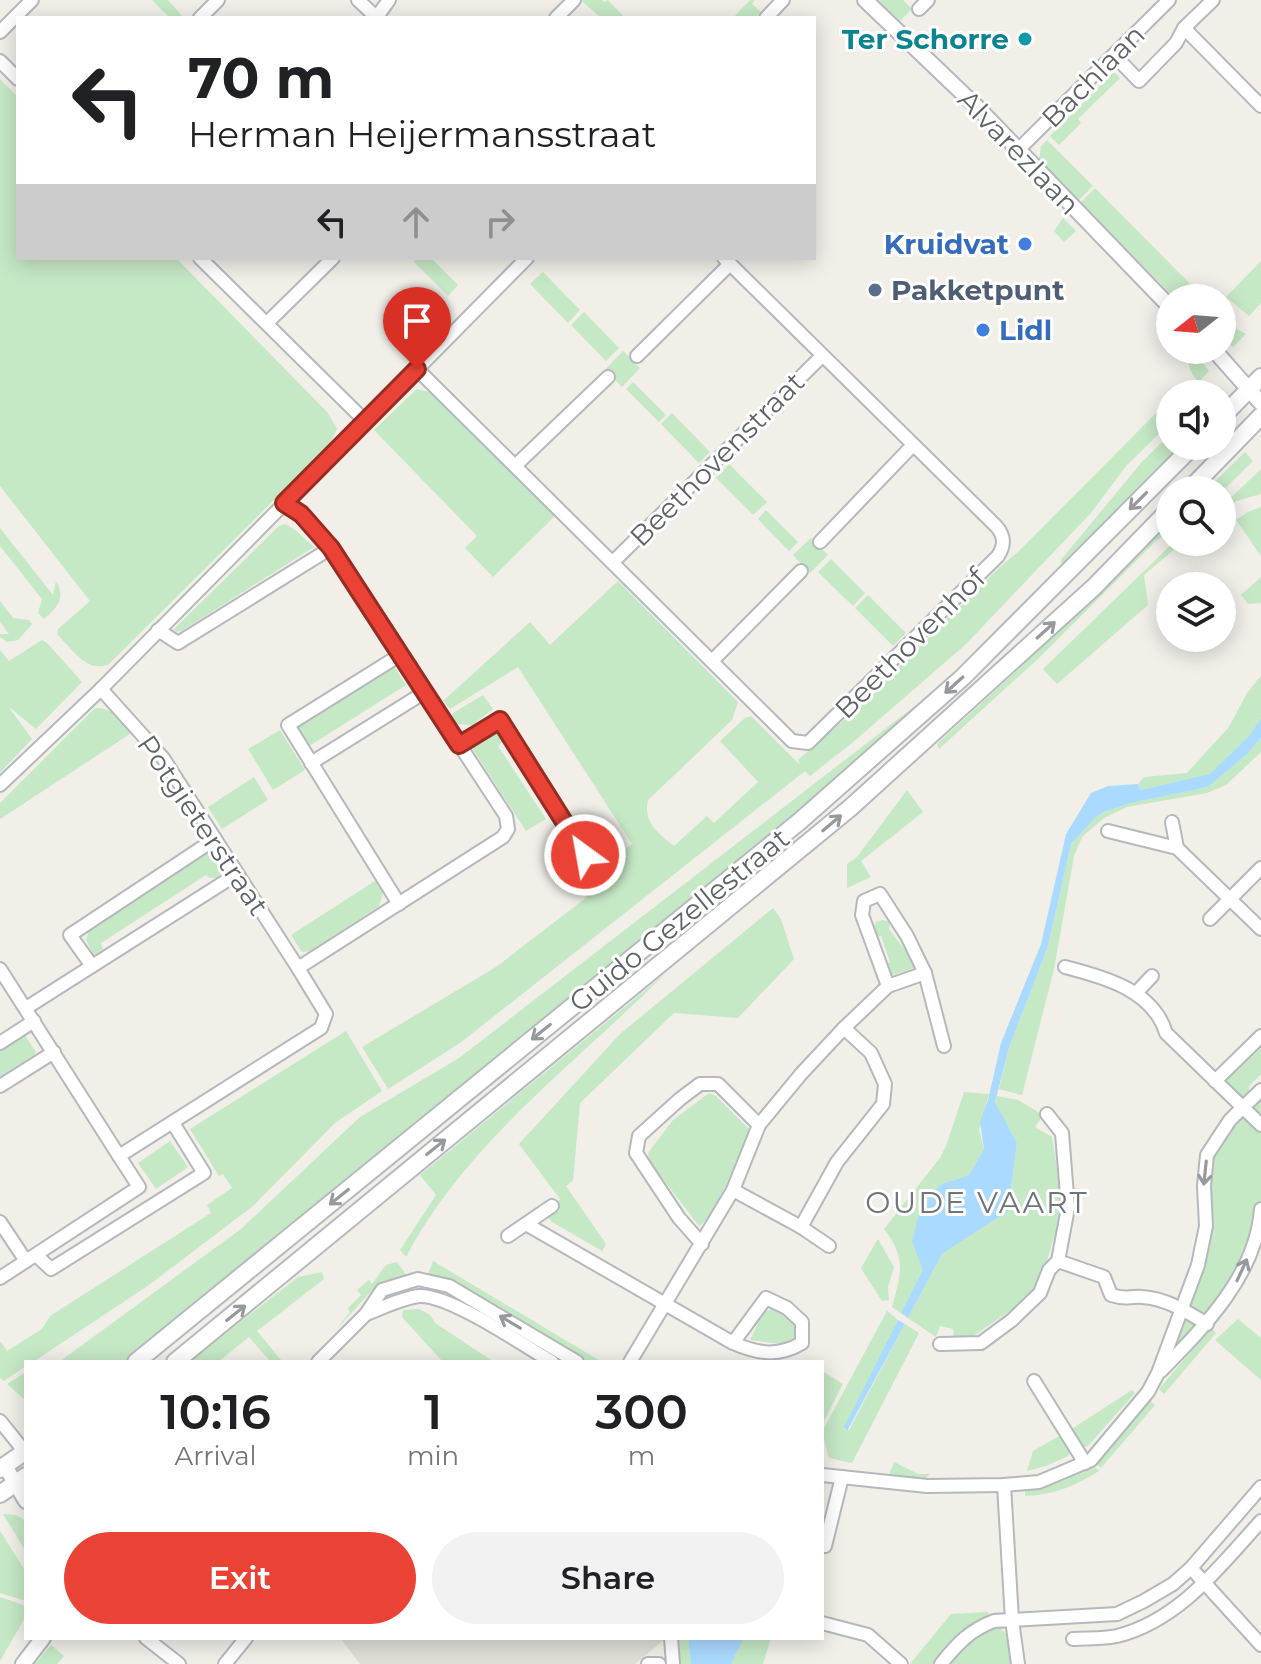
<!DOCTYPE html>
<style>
body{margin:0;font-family:Montserrat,sans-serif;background:#f2f2f2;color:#202124;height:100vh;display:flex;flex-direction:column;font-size:30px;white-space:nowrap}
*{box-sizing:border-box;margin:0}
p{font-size:26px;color:#757577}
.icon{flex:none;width:44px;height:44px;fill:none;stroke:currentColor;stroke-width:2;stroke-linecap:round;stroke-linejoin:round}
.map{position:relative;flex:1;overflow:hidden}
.sheet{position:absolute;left:24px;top:1360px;width:800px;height:280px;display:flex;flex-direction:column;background:#fff;border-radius:0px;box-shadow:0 4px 20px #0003}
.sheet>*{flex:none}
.guide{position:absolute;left:16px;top:16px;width:800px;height:244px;border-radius:0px;box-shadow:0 4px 20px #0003;background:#fff;color:#202124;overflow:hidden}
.needle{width:52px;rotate:253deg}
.fabs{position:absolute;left:1156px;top:284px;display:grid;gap:16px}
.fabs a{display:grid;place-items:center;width:80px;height:80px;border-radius:50%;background:#fff;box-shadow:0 4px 20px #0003;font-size:40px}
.pin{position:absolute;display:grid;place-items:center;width:68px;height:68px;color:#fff;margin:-82px -34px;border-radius:50% 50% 50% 0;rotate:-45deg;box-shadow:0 0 8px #0007}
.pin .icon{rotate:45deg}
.me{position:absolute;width:88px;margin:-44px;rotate:328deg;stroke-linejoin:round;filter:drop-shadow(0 0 6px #0008)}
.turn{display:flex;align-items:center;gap:28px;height:168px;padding:0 40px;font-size:36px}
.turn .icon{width:104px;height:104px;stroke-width:2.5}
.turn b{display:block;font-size:56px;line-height:68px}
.lanes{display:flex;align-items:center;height:76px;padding:0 40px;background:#0003;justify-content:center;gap:40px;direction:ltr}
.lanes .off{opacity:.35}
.eta{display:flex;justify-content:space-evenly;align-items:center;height:136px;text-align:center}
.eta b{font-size:48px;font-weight:600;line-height:56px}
.cta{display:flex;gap:16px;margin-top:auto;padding:16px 40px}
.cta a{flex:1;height:92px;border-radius:48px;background:#ea4335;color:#fff;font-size:32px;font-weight:600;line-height:92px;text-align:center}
.cta a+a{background:#f2f2f2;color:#202124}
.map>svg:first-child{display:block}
.education{fill:#e1ded6}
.green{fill:#c5e8c5}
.water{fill:#aadaff}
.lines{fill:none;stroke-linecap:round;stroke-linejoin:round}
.minor-casing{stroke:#b5b8bc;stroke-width:16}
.tertiary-casing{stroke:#b5b8bc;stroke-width:18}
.secondary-casing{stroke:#b6babf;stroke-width:20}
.minor{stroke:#fff;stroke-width:12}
.tertiary{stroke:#fff;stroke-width:14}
.secondary{stroke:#fff;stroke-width:16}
.oneway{stroke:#979a9d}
.route-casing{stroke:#982c22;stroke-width:20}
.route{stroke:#ea4335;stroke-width:14}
.culture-dot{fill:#0f9aa8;stroke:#fff;stroke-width:3}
.shop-dot{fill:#3f7fe0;stroke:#fff;stroke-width:3}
.service-dot{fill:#5c6f8a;stroke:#fff;stroke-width:3}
.labels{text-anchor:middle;stroke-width:6;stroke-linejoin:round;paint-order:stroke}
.culture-label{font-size:28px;font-weight:bold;fill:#0d838f;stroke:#fff;text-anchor:end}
.street-label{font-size:28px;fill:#5f6368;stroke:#fff}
.shop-label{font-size:28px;font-weight:bold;fill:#366cbe;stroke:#fff;text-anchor:end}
.service-label{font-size:28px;font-weight:bold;fill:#4e5e75;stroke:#fff;text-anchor:start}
.neighbourhood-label{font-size:30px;letter-spacing:2px;fill:#70757a;stroke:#fff}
</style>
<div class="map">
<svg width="1261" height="1664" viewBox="0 0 1261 1664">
<rect width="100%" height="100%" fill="#f1efe8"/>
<polygon class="education" points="340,1638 664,1638 665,1639 635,1664 360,1664"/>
<g class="green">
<polygon points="152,0 168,0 184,18 170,18"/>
<polygon points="581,0 602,0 604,2 608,0 625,18 601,18"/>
<polygon points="750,0 755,0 752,4 761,12 755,18 733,18"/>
<polygon points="877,0 903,0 912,9 900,21"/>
<polygon points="1114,72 1120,78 1078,119 1081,123 1059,145 1050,136"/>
<path d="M0,79L18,97V258H176L328,413L337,429L329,445L109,664C87,674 72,649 57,634L58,629L90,601L0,486Z"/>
<polygon points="1047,140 1093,186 1078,201 1039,160 1041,146"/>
<polygon points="1095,188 1204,298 1180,298 1169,292 1080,203"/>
<polygon points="1063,218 1076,231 1064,242 1054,231"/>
<polygon points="416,258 431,258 458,285 448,296 414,262"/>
<polygon points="1261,261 1261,303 1249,316 1226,297"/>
<polygon points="543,272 580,310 568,323 530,284"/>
<polygon points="584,312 619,348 606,361 571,325"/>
<polygon points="1222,321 1246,334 1233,347 1222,337"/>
<polygon points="1186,350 1192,350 1209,371 1198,383 1190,370"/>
<polygon points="623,351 640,368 622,387 605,370"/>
<polygon points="633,382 666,415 659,422 626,389"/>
<polygon points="417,389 432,393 555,516 493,577 465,548 477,536 374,430"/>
<path d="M1169,400L1170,423L1126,466L1091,513L965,645L852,743L810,776L805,771L460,1043L388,1089L362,1047L496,967L587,897L577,879L632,844L518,667L450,709L443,701L530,622L550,645L618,581L738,702L732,720L648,800C643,823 658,833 674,846L707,816L714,823L758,782L720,741L745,718L751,716L800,765L798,760L849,716L999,568L1019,551Z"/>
<polygon points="672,413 710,452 699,463 661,424"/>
<polygon points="1170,434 1170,446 1181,446 1064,565 1060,561 1141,463"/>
<polygon points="1245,452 1253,461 1222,491 1206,490"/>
<polygon points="729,464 767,502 753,515 716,478"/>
<polygon points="1261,469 1261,494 1236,501 1222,512 1222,506"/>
<polygon points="1261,507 1261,556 1236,520 1248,512"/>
<polygon points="766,510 798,542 789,551 758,519"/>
<polygon points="285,524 294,529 314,547 183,630 177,632 173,630 279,526"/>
<polygon points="1170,524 1170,531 1156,541 1039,658 939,749 937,744 1035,654 1152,538"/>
<path d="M0,528L53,595L56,581C66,598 58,607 44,619L38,613L42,599L0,546Z"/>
<polygon points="811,538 828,555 810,573 793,555"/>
<polygon points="1174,542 1183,542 1144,575 1148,605 1057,684 1043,669"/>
<polygon points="831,559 865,593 853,606 818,572"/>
<polygon points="1261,577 1261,603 1248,604 1241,595"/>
<polygon points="868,595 906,633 893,646 855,608"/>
<polygon points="0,601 13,618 29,620 32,624 18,640 7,642 0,637 0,634 9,634 0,622"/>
<polygon points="42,640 47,643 82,682 36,729 8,706 32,739 0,773 0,650 9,661"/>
<polygon points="393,665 406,685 306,748 294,729"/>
<polygon points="1261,676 1261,718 1249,736 1211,774 1140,790 1138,784 1144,777 1187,773 1229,727 1247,693"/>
<polygon points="483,695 493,709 472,725 457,724 452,717 453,713"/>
<polygon points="924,699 851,767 123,1362 59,1362 241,1229 360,1117 459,1058"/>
<path d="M95,708C114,708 121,719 133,732L0,819V803Z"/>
<polygon points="280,730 305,770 273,790 248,749"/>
<polygon points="494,732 504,734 506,739 498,746 546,819 526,831 472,748 475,741"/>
<polygon points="1261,738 1261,752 1226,785 1207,793 1127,807 1104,818 1082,837 1074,856 1054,969 1022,1095 999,1089 1009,1048 1048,946 1071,844 1095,818 1104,812 1131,803 1208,787 1245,756"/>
<polygon points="254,777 268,800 222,829 208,807"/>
<polygon points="907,790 923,812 861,861 871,877 847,888 847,864 857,857"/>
<polygon points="214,849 224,869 217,878 210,878 206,875 101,943 103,949 94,955 86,940 89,930"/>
<polygon points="375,881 383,893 379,906 310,951 302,952 291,935"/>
<polygon points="773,908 781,919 794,959 738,1018 674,1013 580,1103 573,1181 566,1186 606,1244 602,1251 552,1222 548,1217 560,1210 556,1203 560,1199 519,1144 620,1034"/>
<polygon points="883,920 890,922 889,929 910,957 916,958 914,968 893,975 888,972 886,965 890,962 881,936 876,937 874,928 876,922"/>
<path d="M665,974C575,1064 466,1143 406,1257L400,1250L436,1195L420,1175Z"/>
<polygon points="346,1031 382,1091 335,1123 253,1206 149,1285 33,1362 26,1362 26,1366 4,1381 0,1378 0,1341 7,1351 42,1329 50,1316 211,1213 207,1205 232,1188 223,1174 219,1176 190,1129"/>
<polygon points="24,1034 36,1052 34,1055 0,1076 0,1050"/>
<polygon points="1261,1044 1261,1074 1249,1086 1249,1096 1239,1097 1223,1081"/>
<polygon points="1261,1090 1261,1209 1239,1278 1158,1373 1198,1265 1207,1155"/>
<path d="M964,1092L989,1094L979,1130L984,1149L969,1175L942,1184L912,1242L924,1270L901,1313L892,1307C901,1273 907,1259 884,1229L940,1158L946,1146Z"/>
<path d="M709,1093L716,1096L749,1129C742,1148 715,1218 699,1226L650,1162L648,1153L673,1120Z"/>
<polygon points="997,1096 1018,1100 1043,1115 1035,1127 1052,1137 1063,1207 1046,1264 1033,1295 972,1337 954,1339 953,1329 940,1326 936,1337 908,1318 942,1254 1008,1211 1017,1143 995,1103"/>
<polygon points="170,1141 188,1167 156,1189 138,1163"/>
<polygon points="878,1239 894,1267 888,1287 889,1300 882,1301 861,1268"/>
<polygon points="433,1261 602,1362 581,1362 451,1284 428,1274"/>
<polygon points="397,1262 407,1276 375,1287 334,1332 350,1312 348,1308 361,1295 357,1290 369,1280 372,1284 386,1265"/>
<polygon points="322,1272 324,1279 257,1331 281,1360 279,1362 271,1362 249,1337 218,1362 189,1362 298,1277"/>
<polygon points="419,1309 430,1315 435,1323 494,1362 443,1362 402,1317 403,1310"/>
<polygon points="771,1309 783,1313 797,1326 795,1340 788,1345 750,1340 763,1313"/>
<polygon points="887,1311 898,1320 844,1429 849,1430 905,1324 919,1333 852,1463 829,1458 822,1432"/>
<polygon points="1238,1319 1261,1338 1261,1380 1215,1340"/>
<polygon points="1211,1328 1216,1333 1164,1394 1159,1389"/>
<polygon points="822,1371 843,1384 822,1425"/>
<polygon points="26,1372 26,1397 24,1399 7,1384"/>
<polygon points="1132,1390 1135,1393 1087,1447 1079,1445 1070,1430"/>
<polygon points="1149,1400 1155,1405 1101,1468 1095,1463"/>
<polygon points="1061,1435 1071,1450 1068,1456 1046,1466 1027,1471 1033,1451"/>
<polygon points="894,1462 918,1474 930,1474 924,1480 888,1478"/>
<path d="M1091,1463L1099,1471C1075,1486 1054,1495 1025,1496V1489L1072,1475Z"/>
<polygon points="3,1514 16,1515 26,1521 26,1552"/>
<polygon points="0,1531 26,1572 26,1601 0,1593"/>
<polygon points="0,1597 26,1606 26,1616 0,1661"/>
<path d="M988,1612L989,1617C963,1625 951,1644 935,1664H910L951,1614Z"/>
<path d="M1000,1628L1008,1636L1011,1662L1009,1664H949C964,1647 976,1629 1000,1628Z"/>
<polygon points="675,1638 688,1638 691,1664 678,1664"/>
<polygon points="744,1638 771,1638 763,1664 731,1664"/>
<polygon points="51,1645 64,1656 57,1664 35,1664"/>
</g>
<g class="water">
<polygon points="1261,718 1261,738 1245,756 1208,787 1131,803 1104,812 1095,818 1071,844 1048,946 1009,1048 995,1102 1017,1143 1008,1211 942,1254 908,1318 901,1313 923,1270 912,1242 918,1217 933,1192 942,1184 969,1175 984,1149 980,1122 988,1100 1001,1043 1041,944 1066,834 1091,793 1108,786 1138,784 1140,790 1210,774 1249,736"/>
<polygon points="898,1320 905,1324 847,1431 844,1427"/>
<polygon points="688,1638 744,1638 731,1664 691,1664"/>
</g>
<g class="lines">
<g class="minor-casing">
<g id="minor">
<polyline points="358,0 377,18"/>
<polyline points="919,9 928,0"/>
<polyline points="200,18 218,0"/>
<polyline points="376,18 389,0"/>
<polyline points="556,18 574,0"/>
<polyline points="766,18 783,0"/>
<polyline points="1184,28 1213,0"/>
<polyline points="0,32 32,0"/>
<polyline points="1114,55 1139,81 1176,43 1184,28 1261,106"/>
<polyline points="0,61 18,79"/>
<polyline points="1017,151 1169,0"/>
<polyline points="200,258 365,421"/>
<polyline points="267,323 333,258"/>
<polyline points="637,356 730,264"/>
<path d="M417,369L792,741L808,743L998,556C1005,545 1005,536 996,526L724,258"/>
<polyline points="515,466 608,377"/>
<polyline points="820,542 913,445"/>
<polyline points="613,562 821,357"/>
<polyline points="158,630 178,643 331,548"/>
<polyline points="712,661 801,571"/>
<polyline points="101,689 163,758 298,968"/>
<polyline points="459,745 500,720 585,855"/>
<polyline points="311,763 425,692"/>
<polyline points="0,785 101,689 527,258"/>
<polyline points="1172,822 1177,848"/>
<polyline points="1108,831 1177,848 1261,929"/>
<polyline points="399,904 288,725 400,655"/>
<polyline points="1210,919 1261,868"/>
<polyline points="92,966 70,935 215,839"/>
<path d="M1065,967C1104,977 1153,990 1166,1033L1261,1125"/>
<polyline points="0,969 119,1156"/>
<polyline points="888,986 862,915 864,901 880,894 907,936 925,973 944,1046"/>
<polyline points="1136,993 1152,976"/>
<polyline points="26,1008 237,874"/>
<polyline points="0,1043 34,1021"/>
<polyline points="1215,1081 1261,1036"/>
<polyline points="0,1086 54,1052"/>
<polyline points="733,1190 801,1227 829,1246"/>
<polyline points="0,1222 26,1261"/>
<path d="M526,1224L733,1343C759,1354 778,1357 802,1343V1322L787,1308L766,1298L733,1343"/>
<polyline points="801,1227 837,1162 883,1104 885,1084 871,1053 844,1028"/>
<polyline points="508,1236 552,1206"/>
<polyline points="702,1244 679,1218 636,1153 639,1136 680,1099 700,1084 718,1084 759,1125"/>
<polyline points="36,1255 51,1269 204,1173 173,1123"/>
<path d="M1058,1261L1104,1277L1111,1295C1126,1300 1128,1296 1142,1297C1165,1298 1188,1312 1207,1324"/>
<polyline points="0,1278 139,1187 119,1156 321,1028 326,1014 298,968 503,837 508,829 506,816 331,548 301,514 284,503"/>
<path d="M366,1314C383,1308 401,1298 419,1296C449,1294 523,1345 552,1362"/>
<polyline points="940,1344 981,1343 1012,1320 1040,1293 1049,1270 1058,1261 1068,1208 1062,1133 1047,1114"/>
<polyline points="318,1362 366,1314 382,1290 418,1279 449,1286 577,1362"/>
<polyline points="630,1362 733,1190 759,1125 801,1074 844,1028 888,986 925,973"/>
<path d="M1161,1371C1205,1326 1256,1275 1261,1209"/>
<polyline points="1034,1381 1085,1463"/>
<polyline points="0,1421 25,1452"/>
<polyline points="822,1475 927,1486 1004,1485 1039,1482 1091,1460 1148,1392 1158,1373 1198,1265 1206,1226 1204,1186 1207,1155 1230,1120 1261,1090"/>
<polyline points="1004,1485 1012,1620 1018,1664"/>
<polyline points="825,1546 842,1477"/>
<polyline points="1191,1568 1261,1645"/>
<polyline points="822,1623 868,1635 901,1664"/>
<polyline points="146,1638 179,1664"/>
<polyline points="671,1638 673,1664"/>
<path d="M1073,1639C1087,1638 1103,1639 1117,1636C1180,1620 1220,1566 1261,1521"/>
<polyline points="225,1664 246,1638"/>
<polyline points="648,1664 659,1664"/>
<path d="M941,1664C957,1644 970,1630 994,1621L1117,1614L1144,1601L1173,1584L1191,1568L1261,1487"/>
</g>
</g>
<g class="tertiary-casing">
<g id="tertiary">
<polyline points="865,0 980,110 1170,307"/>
<polyline points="1214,350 1261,403"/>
<polyline points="5,1466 26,1501"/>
<polyline points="23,1664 43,1638"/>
</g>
</g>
<g class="secondary-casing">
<g id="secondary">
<polyline points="1222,417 1261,377"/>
<polyline points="1189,490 1261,416"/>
<polyline points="136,1362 800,821 963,677 1193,446"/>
<polyline points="175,1362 850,808 1094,587 1170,509"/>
<polyline points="0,1469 26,1451"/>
<polyline points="0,1494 26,1476"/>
</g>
</g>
<use href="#minor" class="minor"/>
<use href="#tertiary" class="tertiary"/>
<use href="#secondary" class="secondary"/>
</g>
<defs><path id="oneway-shaft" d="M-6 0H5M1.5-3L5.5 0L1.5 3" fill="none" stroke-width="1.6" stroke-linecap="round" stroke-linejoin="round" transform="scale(2)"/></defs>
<g class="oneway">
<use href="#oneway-shaft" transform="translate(1138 501) rotate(135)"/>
<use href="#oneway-shaft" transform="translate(1046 630) rotate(-42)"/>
<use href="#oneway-shaft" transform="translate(954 685) rotate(138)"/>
<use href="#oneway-shaft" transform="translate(832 823) rotate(-40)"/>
<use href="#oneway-shaft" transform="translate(541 1032) rotate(141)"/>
<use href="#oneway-shaft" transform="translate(436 1147) rotate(-39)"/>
<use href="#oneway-shaft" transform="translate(1205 1173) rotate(96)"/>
<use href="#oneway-shaft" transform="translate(339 1197) rotate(141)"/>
<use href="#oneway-shaft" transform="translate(1242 1270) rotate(-65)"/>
<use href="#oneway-shaft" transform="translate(236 1313) rotate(-39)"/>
<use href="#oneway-shaft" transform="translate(510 1322) rotate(-149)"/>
</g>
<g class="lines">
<g class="route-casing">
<polyline id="route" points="417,369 284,503 301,514 331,548 459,745 500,720 585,855"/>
</g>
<use href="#route" class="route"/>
</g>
<circle class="culture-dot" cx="1025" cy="39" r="8"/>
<g class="shop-dot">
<circle cx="1025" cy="244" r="8"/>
<circle cx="983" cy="330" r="8"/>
</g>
<circle class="service-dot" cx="875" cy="290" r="8"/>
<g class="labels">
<g class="culture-label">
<text x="1009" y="49">Ter Schorre</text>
</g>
<g class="street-label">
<text transform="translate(1093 76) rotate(-45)" y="10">Bachlaan</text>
<text transform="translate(1019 152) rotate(46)" y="10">Alvarezlaan</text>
<text transform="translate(717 459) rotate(-45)" y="10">Beethovenstraat</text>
<text transform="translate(910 643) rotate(-45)" y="10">Beethovenhof</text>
<text transform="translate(203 825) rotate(56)" y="10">Potgieterstraat</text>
<text transform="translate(679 920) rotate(-39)" y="10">Guido Gezellestraat</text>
</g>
<g class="shop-label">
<text x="1009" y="254">Kruidvat</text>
<text x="999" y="340" text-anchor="start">Lidl</text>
</g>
<g class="service-label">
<text x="891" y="300">Pakketpunt</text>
</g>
<g class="neighbourhood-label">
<text x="977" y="1213">OUDE VAART</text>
</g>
</g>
</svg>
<div class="fabs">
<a><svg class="needle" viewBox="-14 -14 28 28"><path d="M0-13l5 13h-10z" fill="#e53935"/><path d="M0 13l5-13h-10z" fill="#757577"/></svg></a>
<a><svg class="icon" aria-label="sound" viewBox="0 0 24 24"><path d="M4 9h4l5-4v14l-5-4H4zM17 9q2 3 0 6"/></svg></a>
<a><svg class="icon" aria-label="search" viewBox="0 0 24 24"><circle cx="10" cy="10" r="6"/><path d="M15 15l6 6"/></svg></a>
<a><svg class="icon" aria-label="layers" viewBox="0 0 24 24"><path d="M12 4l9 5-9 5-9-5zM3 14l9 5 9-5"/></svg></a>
</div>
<div class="pin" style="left:417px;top:369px;background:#d93025"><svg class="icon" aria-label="arrive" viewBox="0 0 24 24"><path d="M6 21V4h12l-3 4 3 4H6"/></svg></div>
<svg class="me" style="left:585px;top:855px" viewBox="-20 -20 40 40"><circle r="17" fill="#ea4335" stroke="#fff" stroke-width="3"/><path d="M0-11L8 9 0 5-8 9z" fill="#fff"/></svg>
<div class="guide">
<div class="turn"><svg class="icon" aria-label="left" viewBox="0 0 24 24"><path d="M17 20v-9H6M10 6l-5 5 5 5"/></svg><div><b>70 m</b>Herman Heijermansstraat</div></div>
<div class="lanes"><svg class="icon" aria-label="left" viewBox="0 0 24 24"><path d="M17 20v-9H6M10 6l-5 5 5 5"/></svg><svg class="icon off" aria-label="ahead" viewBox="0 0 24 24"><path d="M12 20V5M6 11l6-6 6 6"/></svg><svg class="icon off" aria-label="right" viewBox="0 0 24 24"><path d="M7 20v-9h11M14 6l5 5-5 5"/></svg></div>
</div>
<section class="sheet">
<div class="eta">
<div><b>10:16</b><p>Arrival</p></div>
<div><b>1</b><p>min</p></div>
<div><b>300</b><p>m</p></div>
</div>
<div class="cta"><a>Exit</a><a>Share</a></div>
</section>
</div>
